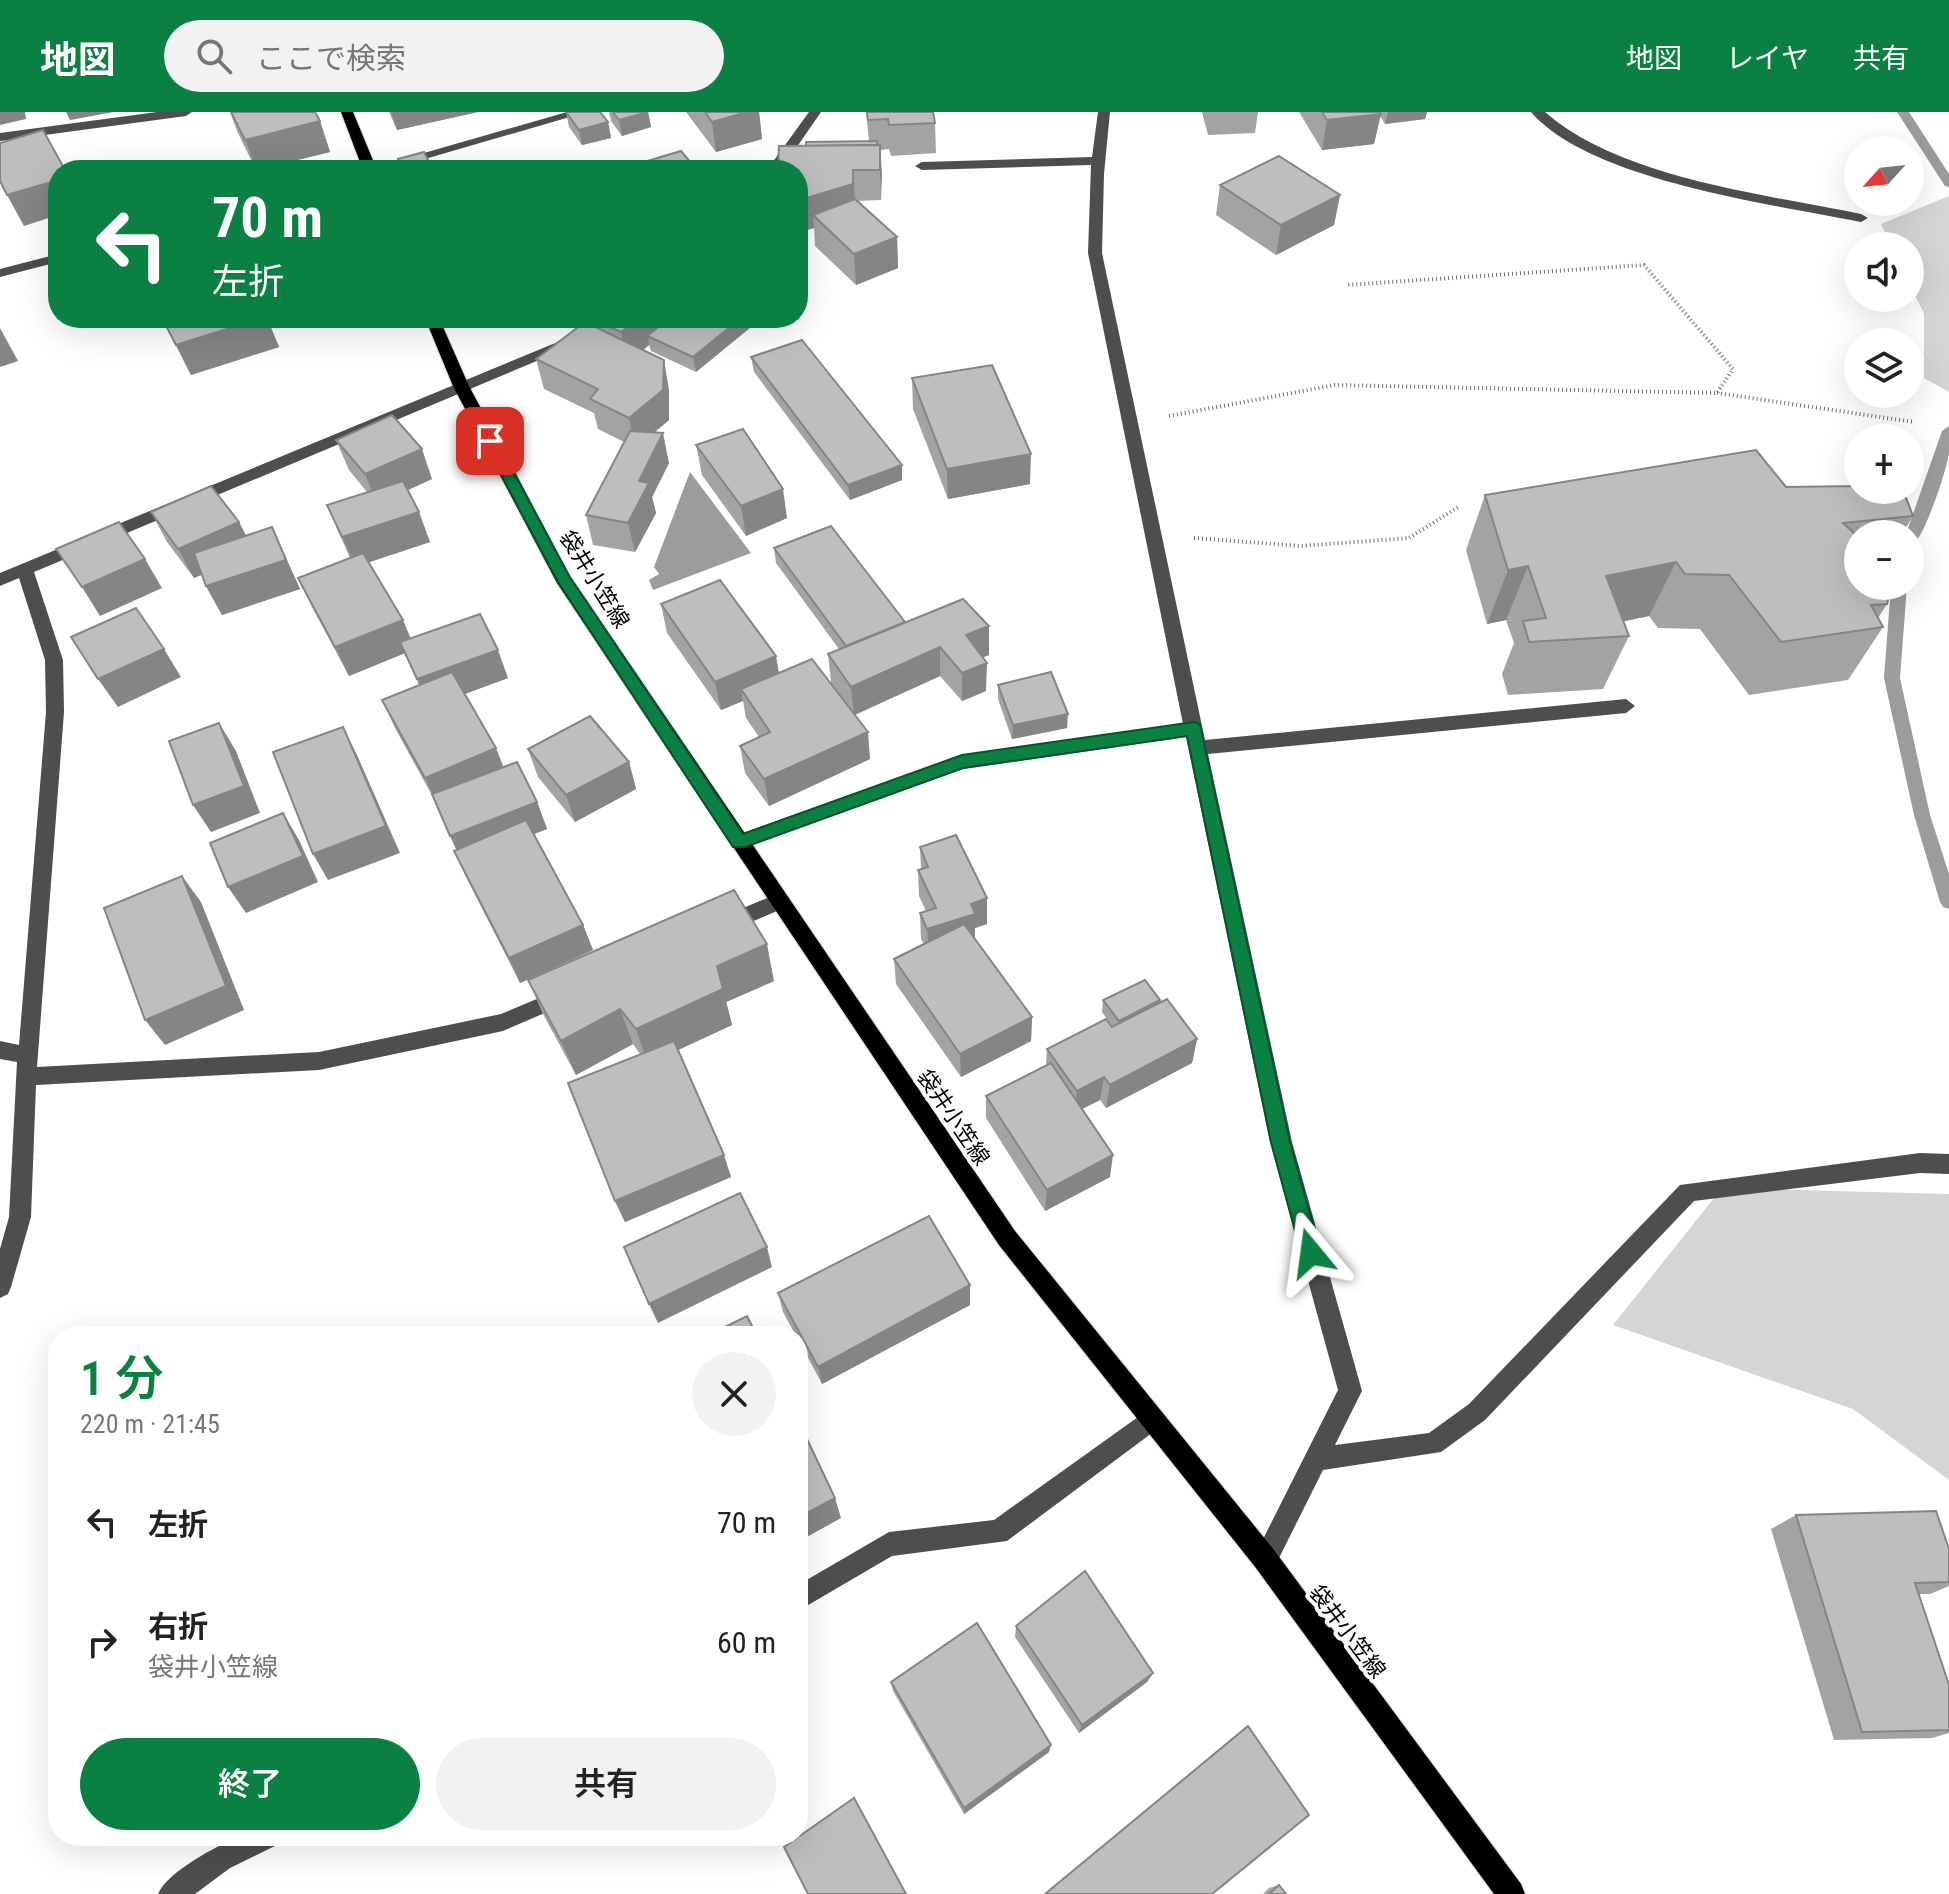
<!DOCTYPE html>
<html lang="ja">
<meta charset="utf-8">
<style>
body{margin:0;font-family:"Roboto Condensed","Noto Sans JP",sans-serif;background:#f2f2f2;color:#222;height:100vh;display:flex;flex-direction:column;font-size:30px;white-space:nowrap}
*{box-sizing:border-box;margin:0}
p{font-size:26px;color:#767676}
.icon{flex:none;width:44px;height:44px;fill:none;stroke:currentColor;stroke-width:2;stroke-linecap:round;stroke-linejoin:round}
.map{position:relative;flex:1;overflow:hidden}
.panel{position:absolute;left:48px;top:1214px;width:760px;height:520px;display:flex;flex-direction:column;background:#fff;border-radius:32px;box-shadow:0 8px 32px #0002}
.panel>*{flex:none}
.banner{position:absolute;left:48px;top:48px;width:760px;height:168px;border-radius:32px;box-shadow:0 8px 32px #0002;background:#0b8043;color:#fff;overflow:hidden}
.needle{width:52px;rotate:243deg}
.fabs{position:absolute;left:1844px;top:24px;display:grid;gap:16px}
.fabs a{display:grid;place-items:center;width:80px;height:80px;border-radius:50%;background:#fff;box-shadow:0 8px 32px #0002;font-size:40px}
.pin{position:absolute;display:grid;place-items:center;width:68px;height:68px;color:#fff;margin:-34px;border-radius:16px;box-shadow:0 4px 12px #0006}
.me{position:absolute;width:88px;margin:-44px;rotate:344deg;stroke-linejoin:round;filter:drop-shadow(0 0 6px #0008)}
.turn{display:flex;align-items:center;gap:28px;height:168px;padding:0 32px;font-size:36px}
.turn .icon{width:104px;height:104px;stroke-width:2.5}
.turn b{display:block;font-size:56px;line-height:68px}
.round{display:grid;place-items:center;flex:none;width:84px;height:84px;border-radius:42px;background:#f2f2f2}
.summary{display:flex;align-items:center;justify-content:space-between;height:136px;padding:0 32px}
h1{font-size:48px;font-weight:600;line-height:60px;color:#0b8043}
.button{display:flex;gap:16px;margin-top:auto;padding:16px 32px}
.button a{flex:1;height:92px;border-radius:48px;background:#0b8043;color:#fff;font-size:32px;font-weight:600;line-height:92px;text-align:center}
.button a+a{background:#f2f2f2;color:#222}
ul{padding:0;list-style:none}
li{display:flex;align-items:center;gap:24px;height:120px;padding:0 32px}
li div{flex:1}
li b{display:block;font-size:30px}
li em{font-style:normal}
header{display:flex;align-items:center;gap:48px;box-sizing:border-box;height:112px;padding:0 40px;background:#0b8043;color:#fff}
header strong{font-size:38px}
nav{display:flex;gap:44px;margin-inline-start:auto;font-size:28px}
.search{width:560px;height:72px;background:#f2f2f2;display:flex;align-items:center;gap:20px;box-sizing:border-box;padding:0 28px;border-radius:44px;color:#767676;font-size:30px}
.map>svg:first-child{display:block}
.green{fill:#d5d5d5}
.water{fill:#9c9c9c}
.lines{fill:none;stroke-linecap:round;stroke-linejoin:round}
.stream{fill:#9c9c9c;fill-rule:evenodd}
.major-casing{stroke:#dbdbdb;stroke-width:2}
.path{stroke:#707070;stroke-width:4;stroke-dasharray:1 3;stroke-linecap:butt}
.minor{fill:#4e4e4e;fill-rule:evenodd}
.major{fill:#000;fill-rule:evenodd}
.wall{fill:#a3a3a3}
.shaded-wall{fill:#858585}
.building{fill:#bebebe;stroke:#858585;stroke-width:2}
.route{fill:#0b8043;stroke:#07532c;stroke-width:2}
.labels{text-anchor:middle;stroke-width:8;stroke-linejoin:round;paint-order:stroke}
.street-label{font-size:22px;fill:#000;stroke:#fff}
</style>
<header>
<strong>地図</strong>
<div class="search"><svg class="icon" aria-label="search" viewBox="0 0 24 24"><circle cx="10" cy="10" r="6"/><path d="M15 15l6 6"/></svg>ここで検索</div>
<nav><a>地図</a><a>レイヤ</a><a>共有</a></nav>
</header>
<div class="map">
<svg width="1949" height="1782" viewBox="0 0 1949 1782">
<rect width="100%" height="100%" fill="#fff"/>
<g class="green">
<polygon points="1949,84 1949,280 1924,266 1924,202 1910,173 1910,134 1891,134 1881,112"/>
<polygon points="1722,1076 1949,1082 1949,1368 1853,1297 1613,1213"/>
</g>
<polygon class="water" points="690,360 751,441 653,478 649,468 659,462 654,455"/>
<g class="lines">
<g class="stream">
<polygon points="1897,0 1909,0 1949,62 1949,75 1945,74"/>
<path d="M1949,314C1949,323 1949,332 1949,341C1947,358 1923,430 1910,436V422H1906L1942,319Z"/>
<polygon points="1891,474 1907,474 1900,566 1930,703 1949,762 1949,797 1943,795 1940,790 1914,703 1884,566"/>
</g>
<g class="major-casing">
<g id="major">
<polygon points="341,0 353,0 377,58 363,58"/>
<polygon points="425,206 439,206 469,274 570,464 1015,1119 1274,1438 1521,1772 1525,1782 1494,1782 1256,1456 999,1133 557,471 453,274"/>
</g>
</g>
<g class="path">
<polyline points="1717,281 1914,310"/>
<polyline points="1169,304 1335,273 1717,281 1733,257 1644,153 1346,173"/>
<polyline points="1194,426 1301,434 1409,426 1460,394"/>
</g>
<g class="minor">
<polygon points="157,0 192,0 186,4 0,29 0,21"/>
<polygon points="567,0 587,0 387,58 365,58"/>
<polygon points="809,0 821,0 781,58 767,58"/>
<polygon points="1098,0 1110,0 1104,62 1102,141 1205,628 1626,587 1635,594 1626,601 1208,642 1292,1030 1362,1279 1335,1333 1429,1321 1469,1292 1680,1073 1920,1041 1949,1042 1949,1062 1920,1061 1694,1089 1485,1308 1441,1340 1323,1358 1274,1456 1265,1459 1256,1456 1253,1447 1338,1278 1270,1030 1186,625 963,657 739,737 732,735 730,730 732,725 962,643 1183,612 1088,141 1091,53 922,58 915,54 922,50 1092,45"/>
<path d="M1531,0H1545C1620,66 1764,82 1861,102L1868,106L1861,110C1772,92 1591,69 1531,0Z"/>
<polygon points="58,142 58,150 0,165 0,157"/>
<polygon points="565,227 570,229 570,235 34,460 63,548 64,600 37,955 319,940 501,902 563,876 570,878 573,884 570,890 503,919 319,958 36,973 31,1105 11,1175 8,1182 0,1186 0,1137 9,1105 17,950 0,947 0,929 19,933 46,600 45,548 19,466 0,474 0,461"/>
<polygon points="779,781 786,783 789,789 786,795 731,819 717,819 714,813 717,807"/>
<polygon points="1152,1295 1160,1299 1164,1307 1160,1315 1007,1429 892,1444 798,1499 798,1473 889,1420 994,1408"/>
<path d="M239,1724H281L277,1733L230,1756L195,1782H158C168,1759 216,1735 239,1724Z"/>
</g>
<use href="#major" class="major"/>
</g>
<g class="wall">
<polygon points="230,0 315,0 320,9 330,40 256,58 237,19"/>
<polygon points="389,0 478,0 397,18"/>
<polygon points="566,0 608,10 611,26 582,33 569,15"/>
<polygon points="609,0 648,0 651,15 622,24 611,9"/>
<polygon points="686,0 759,0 762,27 716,40"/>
<polygon points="866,0 933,0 935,11 936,41 891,44 889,37 881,38 881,88 856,89 897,125 898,156 856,173 815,134 814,116 803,119 798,118 798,58 806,34 869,29"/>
<polygon points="1202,0 1258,0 1255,21 1208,23"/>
<polygon points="1299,0 1427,0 1425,7 1385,12 1380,4 1374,32 1322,38"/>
<polygon points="1220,73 1340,83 1334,113 1276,143 1216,103"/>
<polygon points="162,206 267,206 279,235 191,263"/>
<polygon points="582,206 762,206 696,260 651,239 649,233 643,238 669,278 669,308 655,320 669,351 652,385 656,401 635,440 593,433 586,403 624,330 598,317 594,301 544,277 536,247 584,211"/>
<polygon points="751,245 902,353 902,368 850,388 754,260"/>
<polygon points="912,266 1030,372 948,387 913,297"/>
<polygon points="336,328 432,367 408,378 430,430 369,450 411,527 508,566 465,582 503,655 537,690 547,717 534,722 583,813 593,838 520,871 466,765 454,739 457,738 434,687 395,616 382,588 419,573 405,541 349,564 312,495 298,466 350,446 327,393 367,380 349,358"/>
<polygon points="696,333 787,406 746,424 702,363"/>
<polygon points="1786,375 1913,404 1902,422 1858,422 1858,474 1887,492 1878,506 1883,515 1848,568 1749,583 1700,517 1658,516 1649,504 1624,509 1629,524 1603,577 1508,583 1502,562 1514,531 1506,508 1487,512 1466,438 1485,383"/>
<polygon points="151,400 239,410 246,424 272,415 300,477 222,503 206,474 202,463 194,466 167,430"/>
<polygon points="774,436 905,510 989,514 989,543 983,545 986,579 962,589 940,564 855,603 870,647 769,694 745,661 740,634 759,625 746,606 743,589 721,598 667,521 661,492 776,544 779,561 831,570 828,542 839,537 776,451"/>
<polygon points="998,573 1067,616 1012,627 998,587"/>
<polygon points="528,637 629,650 636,677 575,710 538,665"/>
<polygon points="920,735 987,786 987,812 975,816 975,827 1032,905 1031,929 961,965 896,872 894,847 924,832 921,827 920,801 926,799 919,784 918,758 921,757"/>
<polygon points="528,868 774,869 726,890 732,913 678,938 731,1065 625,1110 615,1089 640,942 633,932 576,963 544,904"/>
<polygon points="1103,888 1160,888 1160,891 1197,927 1192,951 1106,996 1100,988 1082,997 1110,1065 1045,1099 986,1006 986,984 1046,953 1047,937 1113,915 1102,900"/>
<polygon points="778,1181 970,1193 822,1272 798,1227 798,1224 796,1224 783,1200"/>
<polygon points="1796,1403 1949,1437 1949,1474 1930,1482 1919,1482 1949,1573 1949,1621 1932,1626 1834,1628 1771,1417"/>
<polygon points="1016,1514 1153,1561 1147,1570 1079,1621 1015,1525"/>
<polygon points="891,1570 1049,1640 964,1702 893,1579"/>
<polygon points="1279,1773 1286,1782 1263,1782 1269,1776"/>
</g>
<g class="shaded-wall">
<polygon points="0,0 25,0 26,7 0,13"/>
<polygon points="66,0 114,0 70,8"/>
<polygon points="391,0 478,0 397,18"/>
<polygon points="648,0 651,15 622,24 619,8"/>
<polygon points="747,0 759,0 762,27 716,40 712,10"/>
<polygon points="1388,0 1427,0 1425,7 1385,12"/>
<polygon points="1381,2 1374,32 1322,38 1327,8"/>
<polygon points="320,9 330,40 257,58 245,28"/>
<polygon points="608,10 611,26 582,33 579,18"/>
<polygon points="880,33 882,63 881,88 880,58"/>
<polygon points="853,58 855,89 813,103 814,116 803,119 800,88"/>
<polygon points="58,68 58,103 24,114 7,83"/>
<polygon points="1340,83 1334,113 1276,143 1281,113"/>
<polygon points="897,125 898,156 856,173 854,142"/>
<polygon points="799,158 801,174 798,176 798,159"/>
<polygon points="262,206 267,206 279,235 191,263 176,233"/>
<polygon points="638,206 657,206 659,216 648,224 649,233 628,251 621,220"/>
<polygon points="741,206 762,206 696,260 693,245"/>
<polygon points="0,216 18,249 0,255"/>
<polygon points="664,248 669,278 669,308 635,336 629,306"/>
<polygon points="663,321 669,351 652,385 656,401 635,440 628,411 639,369"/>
<polygon points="422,337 432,367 377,392 365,362"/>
<polygon points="1031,342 1030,372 948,387 947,357"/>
<polygon points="902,353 902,368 850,388 848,373"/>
<polygon points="783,377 787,406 746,424 741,394"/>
<polygon points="419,400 430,430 355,455 342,425"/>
<polygon points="239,410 254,439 194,466 178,437"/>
<polygon points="272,415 300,477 222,503 206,474"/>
<polygon points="145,447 162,476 100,504 82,475"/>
<polygon points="1676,450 1649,504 1582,518 1606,464"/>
<polygon points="1528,454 1506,508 1487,512 1508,458"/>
<polygon points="403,508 415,537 349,564 335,535"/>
<polygon points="989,514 989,543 966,552 966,523"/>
<polygon points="940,535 940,564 854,603 851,575"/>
<polygon points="164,537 181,565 118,595 98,567"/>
<polygon points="498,538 508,566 429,595 417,567"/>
<polygon points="776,544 780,572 741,577 743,589 721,598 715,570"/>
<polygon points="987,551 986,579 962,589 962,561"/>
<polygon points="1068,602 1067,616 1012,627 1013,613"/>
<polygon points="219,611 236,639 260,701 211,720 193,693"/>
<polygon points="343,615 357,643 400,741 328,768 313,742"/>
<polygon points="868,620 870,647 769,694 764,667"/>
<polygon points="496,636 507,664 438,694 425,666"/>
<polygon points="629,650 636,677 575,710 566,683"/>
<polygon points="537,690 547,717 462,750 450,724"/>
<polygon points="283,701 299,728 318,770 246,801 228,775"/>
<polygon points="182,764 201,790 244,898 165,933 145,908"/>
<polygon points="987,786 987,812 975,816 975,828 929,843 927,817 971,792"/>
<polygon points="583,813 593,838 520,871 509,846"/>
<polygon points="767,832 774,869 726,890 717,854"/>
<polygon points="723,877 732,913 648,952 636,917"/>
<polygon points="1160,888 1158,901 1117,921 1119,909"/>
<polygon points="620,897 633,932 576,963 561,929"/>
<polygon points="1032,905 1031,929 961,965 960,942"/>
<polygon points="1197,927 1192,951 1106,996 1110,973"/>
<polygon points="1104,965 1100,988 1074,1001 1077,979"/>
<polygon points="724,1043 731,1065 625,1110 615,1089"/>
<polygon points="1113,1043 1110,1065 1045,1099 1047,1078"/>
<polygon points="767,1135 772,1155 658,1211 649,1192"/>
<polygon points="970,1173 970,1193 822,1272 818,1255"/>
<polygon points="835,1386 841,1406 798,1430 798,1406"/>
<polygon points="1153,1561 1147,1570 1079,1621 1082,1613"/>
<polygon points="1051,1633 1049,1640 964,1702 964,1696"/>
</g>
<g class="building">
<polygon points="231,0 315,0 320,9 245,28"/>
<polygon points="566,0 600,0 608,10 579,18"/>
<polygon points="613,0 648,0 619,8"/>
<polygon points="705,0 747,0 712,10"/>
<polygon points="867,0 933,0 935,11 889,13 888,7 868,8"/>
<polygon points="1322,0 1380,0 1381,2 1327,8"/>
<polygon points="43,18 65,58 58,58 58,68 7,83 0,69 0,31"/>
<polygon points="877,29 877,33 806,34 806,30"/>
<polygon points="880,33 880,58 853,58 853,72 800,88 798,88 798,58 778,58 779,34"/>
<polygon points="681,39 697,58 629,58 627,55"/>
<polygon points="424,40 433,58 403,58 398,47"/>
<polygon points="1279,44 1340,83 1281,113 1220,73"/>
<polygon points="532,53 537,58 514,58"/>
<polygon points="855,87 897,125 854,142 813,103"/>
<polygon points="162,206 262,206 176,233"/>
<polygon points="590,206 640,206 621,220"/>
<polygon points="670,206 741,206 693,245 647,224"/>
<polygon points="585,210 664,248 663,278 629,306 590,287 598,277 536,247"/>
<polygon points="802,228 902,353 848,373 751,245"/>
<polygon points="992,253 1031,342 947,357 912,266"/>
<polygon points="392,303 422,337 365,362 336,328"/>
<polygon points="743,317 783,377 741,394 696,333"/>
<polygon points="630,319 663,321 639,369 649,371 628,411 586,403"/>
<polygon points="1756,338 1786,375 1858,374 1858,378 1903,378 1913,404 1843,411 1858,425 1858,474 1891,474 1887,492 1871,493 1883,515 1781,530 1729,463 1685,462 1676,450 1606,464 1629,524 1529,530 1523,509 1546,506 1528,454 1508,458 1485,383"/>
<polygon points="403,369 419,400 342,425 327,393"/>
<polygon points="211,374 239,410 178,437 151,400"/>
<polygon points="119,410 145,447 82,475 56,437"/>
<polygon points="831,414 905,510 846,534 774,436"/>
<polygon points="272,415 286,448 206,474 194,441"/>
<polygon points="363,441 403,508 335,535 298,466"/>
<polygon points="720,468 776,544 715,570 661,492"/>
<polygon points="963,487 989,514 966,523 987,551 962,561 940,535 851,575 828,542"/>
<polygon points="136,496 164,537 98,567 71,525"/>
<polygon points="480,502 498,538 417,567 400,530"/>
<polygon points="812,547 868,620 764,667 740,634 770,620 741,577"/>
<polygon points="452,560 496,636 425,666 382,588"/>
<polygon points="1051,560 1068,602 1013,613 998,573"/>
<polygon points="590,604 629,650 566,683 528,637"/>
<polygon points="219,611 244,674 193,693 169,629"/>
<polygon points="343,615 386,714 313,742 273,640"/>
<polygon points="517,650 537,690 450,724 432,682"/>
<polygon points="283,701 303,744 228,775 210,731"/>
<polygon points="526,708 583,813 509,846 454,739"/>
<polygon points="956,723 987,786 971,792 975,802 927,817 920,801 936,796 918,758 928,755 920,735"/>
<polygon points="182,764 226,874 145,908 104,796"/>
<polygon points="734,778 767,832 717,854 723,877 636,917 620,897 561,929 528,868"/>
<polygon points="964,812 1032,905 960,942 894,847"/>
<polygon points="1145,868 1160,888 1119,909 1103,888"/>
<polygon points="1167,887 1197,927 1110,973 1104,965 1077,979 1047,937 1106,907 1112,915"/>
<polygon points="674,929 724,1043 615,1089 568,971"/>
<polygon points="1051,951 1113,1043 1047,1078 986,984"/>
<polygon points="740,1081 767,1135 649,1192 624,1135"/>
<polygon points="929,1104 970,1173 818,1255 778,1181"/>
<polygon points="747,1204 757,1224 707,1224"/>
<polygon points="798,1308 835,1386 798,1406"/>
<polygon points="1936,1399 1949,1437 1949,1470 1915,1471 1949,1573 1949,1618 1862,1620 1796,1403"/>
<polygon points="1085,1459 1153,1561 1082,1613 1016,1514"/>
<polygon points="977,1511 1051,1633 964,1696 891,1570"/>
<polygon points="1248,1614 1309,1703 1212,1782 1045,1782"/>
<polygon points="854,1686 906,1782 808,1782 784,1735"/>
<polygon points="1279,1773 1286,1782 1269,1782"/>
</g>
<polygon class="route" points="490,324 497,329 569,464 743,722 962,643 1194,610 1200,612 1290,1030 1321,1141 1318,1147 1311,1150 1304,1147 1301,1141 1271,1030 1187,624 963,656 745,735 733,735 558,470 483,329"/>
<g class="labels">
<g class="street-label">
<text transform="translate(595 467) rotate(58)" y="8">袋井小笠線</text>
<text transform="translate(954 1005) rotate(56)" y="8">袋井小笠線</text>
<text transform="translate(1348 1519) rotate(53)" y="8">袋井小笠線</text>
</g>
</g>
</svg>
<div class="fabs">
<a><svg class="needle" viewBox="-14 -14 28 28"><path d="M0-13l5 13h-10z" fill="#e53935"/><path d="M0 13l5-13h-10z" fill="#767676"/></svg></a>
<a><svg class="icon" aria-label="sound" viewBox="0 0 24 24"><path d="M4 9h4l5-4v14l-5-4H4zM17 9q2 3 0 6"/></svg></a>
<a><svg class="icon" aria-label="layers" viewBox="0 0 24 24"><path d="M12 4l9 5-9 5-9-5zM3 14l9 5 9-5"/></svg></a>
<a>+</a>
<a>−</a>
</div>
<div class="pin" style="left:490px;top:329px;background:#d93025"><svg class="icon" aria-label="arrive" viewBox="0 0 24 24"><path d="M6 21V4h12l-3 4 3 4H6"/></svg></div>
<svg class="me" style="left:1311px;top:1141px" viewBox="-20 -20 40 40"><path d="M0-17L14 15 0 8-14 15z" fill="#0b8043" stroke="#fff" stroke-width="4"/></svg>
<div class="banner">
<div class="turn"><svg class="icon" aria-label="left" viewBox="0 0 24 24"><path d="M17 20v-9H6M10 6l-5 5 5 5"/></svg><div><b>70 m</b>左折</div></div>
</div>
<section class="panel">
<div class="summary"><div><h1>1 分</h1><p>220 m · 21:45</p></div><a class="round"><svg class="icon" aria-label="close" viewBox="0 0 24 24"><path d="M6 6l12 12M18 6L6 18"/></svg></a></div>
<ul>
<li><svg class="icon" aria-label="left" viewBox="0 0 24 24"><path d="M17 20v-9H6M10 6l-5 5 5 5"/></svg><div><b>左折</b></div><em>70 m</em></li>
<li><svg class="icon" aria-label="right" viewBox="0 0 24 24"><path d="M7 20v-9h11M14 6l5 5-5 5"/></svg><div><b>右折</b><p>袋井小笠線</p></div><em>60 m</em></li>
</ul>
<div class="button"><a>終了</a><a>共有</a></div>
</section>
</div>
